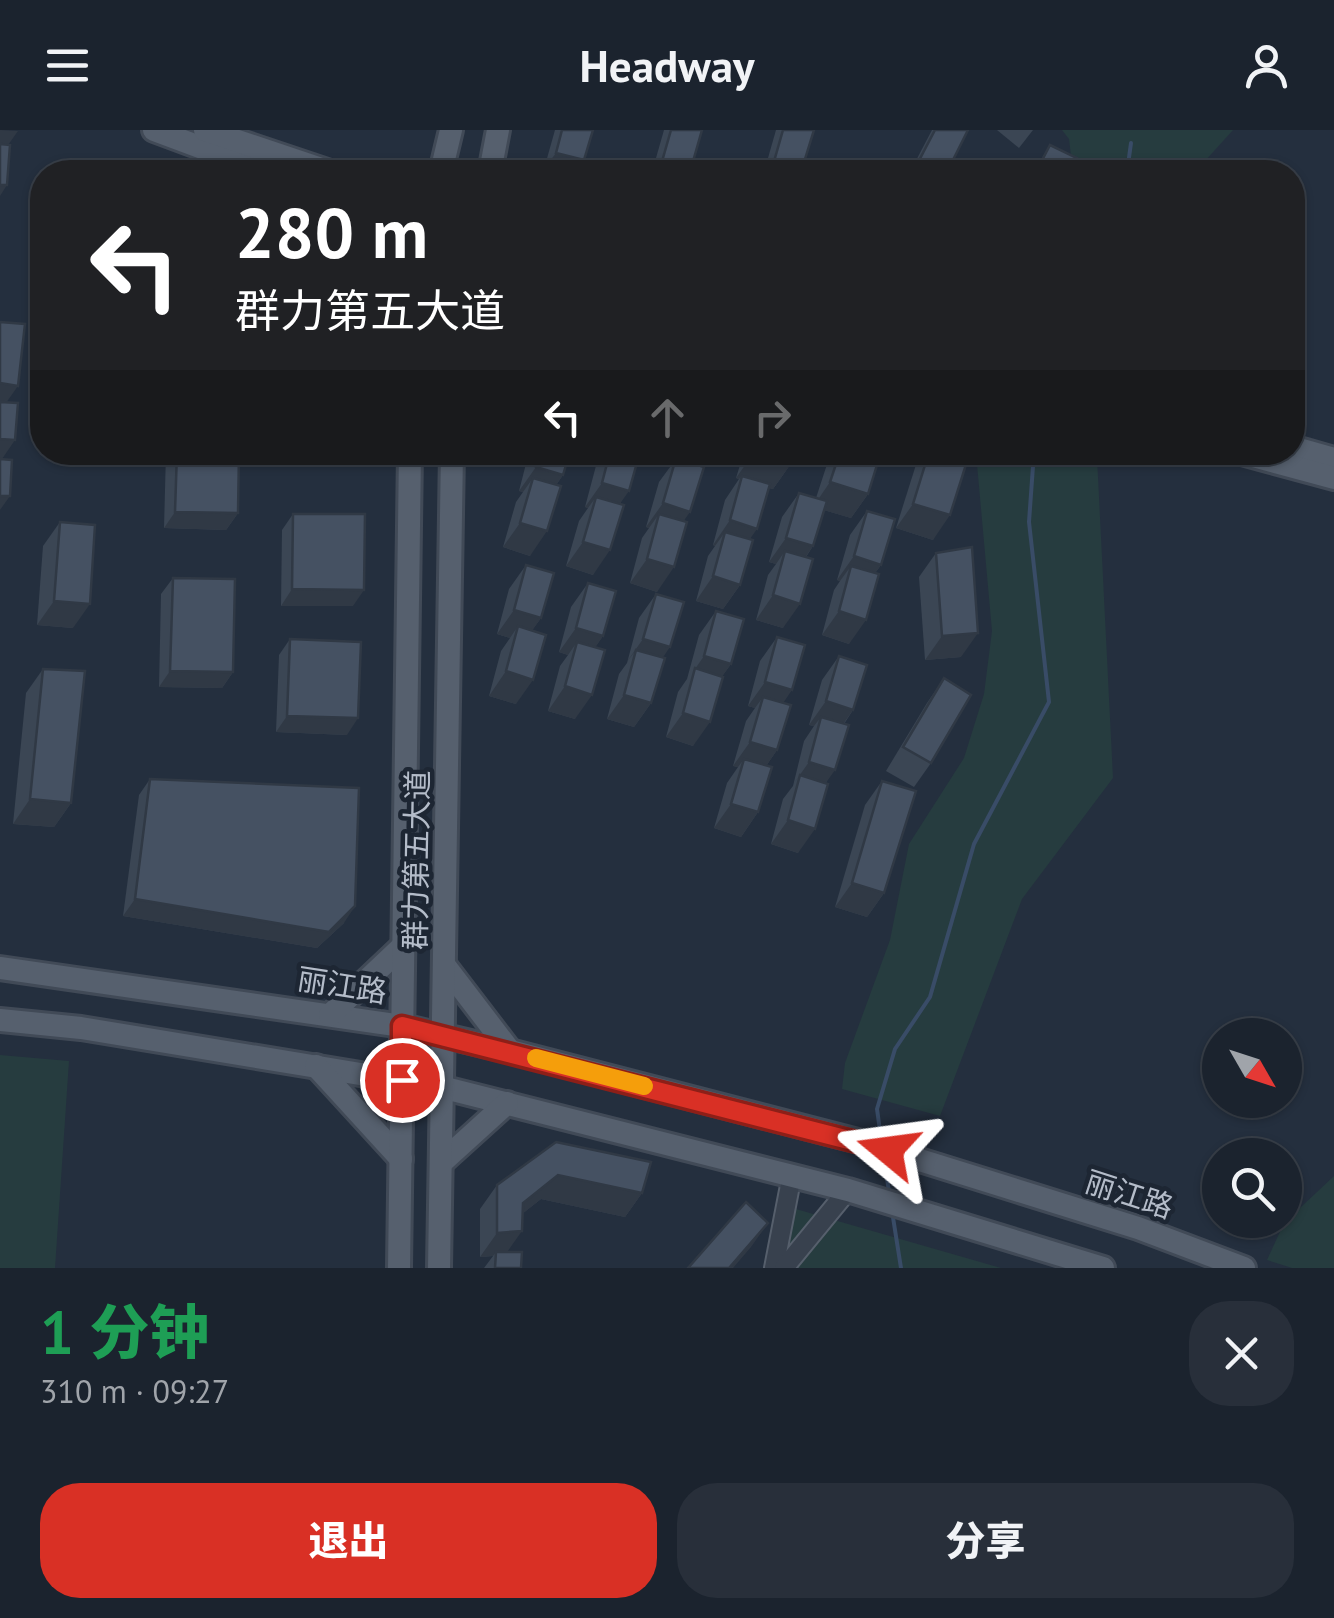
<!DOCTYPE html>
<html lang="zh">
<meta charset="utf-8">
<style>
body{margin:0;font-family:"PT Sans","Noto Sans SC",sans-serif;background:#282f3a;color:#f1f3f6;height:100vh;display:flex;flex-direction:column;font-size:38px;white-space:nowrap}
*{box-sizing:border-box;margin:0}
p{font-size:32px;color:#a0a4aa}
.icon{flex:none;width:55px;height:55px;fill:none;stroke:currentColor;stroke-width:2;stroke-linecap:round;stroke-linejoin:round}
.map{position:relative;height:1138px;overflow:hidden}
.sheet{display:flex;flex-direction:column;background:#1b232e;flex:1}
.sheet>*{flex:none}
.banner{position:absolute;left:30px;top:30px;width:1275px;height:305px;border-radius:40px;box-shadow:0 2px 8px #0004,0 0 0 2px #39404a;background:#202124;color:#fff;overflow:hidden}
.needle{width:65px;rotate:129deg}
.fabs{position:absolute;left:1202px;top:888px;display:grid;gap:20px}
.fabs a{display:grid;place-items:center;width:100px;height:100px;border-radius:50%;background:#1b232e;box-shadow:0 2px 8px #0004,0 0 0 2px #39404a;font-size:50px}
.pin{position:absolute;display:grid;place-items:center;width:85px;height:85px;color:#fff;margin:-42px;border:5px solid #fff;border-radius:50%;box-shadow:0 2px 10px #0007}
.me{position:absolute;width:110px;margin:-55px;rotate:286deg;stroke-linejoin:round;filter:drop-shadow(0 0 8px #0008)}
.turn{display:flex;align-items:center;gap:35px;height:210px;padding:0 40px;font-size:45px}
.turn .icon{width:130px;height:130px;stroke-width:2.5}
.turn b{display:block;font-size:70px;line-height:85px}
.lanes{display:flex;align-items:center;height:95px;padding:0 40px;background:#0003;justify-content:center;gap:50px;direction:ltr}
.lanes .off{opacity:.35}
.round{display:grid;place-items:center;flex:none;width:105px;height:105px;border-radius:40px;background:#282f3a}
.overview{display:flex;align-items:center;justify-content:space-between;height:170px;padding:0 40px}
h1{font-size:60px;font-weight:800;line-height:75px;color:#1e9e55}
.cta{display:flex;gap:20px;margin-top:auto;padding:20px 40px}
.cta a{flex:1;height:115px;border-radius:40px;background:#d93025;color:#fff;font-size:40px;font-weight:800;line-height:115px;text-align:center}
.cta a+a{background:#282f3a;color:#f1f3f6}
header{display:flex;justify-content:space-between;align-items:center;height:130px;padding:0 40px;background:#1b232e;font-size:45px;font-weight:800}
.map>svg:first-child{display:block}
.green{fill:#263c3f}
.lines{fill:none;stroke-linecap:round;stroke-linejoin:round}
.stream{stroke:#394c67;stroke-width:4}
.minor-casing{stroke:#565f6c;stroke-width:22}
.major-casing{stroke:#414a57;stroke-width:28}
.minor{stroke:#38414e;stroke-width:18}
.major{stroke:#56606e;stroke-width:22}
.wall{fill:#3b4654}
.shaded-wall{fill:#303945}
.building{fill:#455162;stroke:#303945;stroke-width:2.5}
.route-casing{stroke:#8d1f18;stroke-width:25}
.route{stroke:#d93025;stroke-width:18}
.slow{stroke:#f59e0b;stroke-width:18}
.labels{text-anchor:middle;stroke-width:9;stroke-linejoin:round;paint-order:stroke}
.street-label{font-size:30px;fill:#b4bcc9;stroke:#1d2633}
</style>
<header><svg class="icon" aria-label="menu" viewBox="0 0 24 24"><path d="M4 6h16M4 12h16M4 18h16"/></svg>Headway<svg class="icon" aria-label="person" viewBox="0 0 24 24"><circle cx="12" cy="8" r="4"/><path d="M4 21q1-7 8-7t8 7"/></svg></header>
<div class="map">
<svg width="1334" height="1138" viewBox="0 0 1334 1138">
<rect width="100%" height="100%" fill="#242f3e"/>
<g class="green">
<polygon points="1062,0 1233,0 1195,42 1073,42 1069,9"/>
<polygon points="1083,323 1097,327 1113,648 1022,769 940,986 842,959 845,933 890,810 909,714 964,628 984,564 992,501 976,323"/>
<polygon points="0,925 69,931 55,1138 0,1138"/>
<polygon points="1334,1046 1334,1138 1292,1138 1267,1130 1284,1093"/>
<polygon points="782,1075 1001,1138 768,1138"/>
</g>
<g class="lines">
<g class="stream">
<polyline points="1127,42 1131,13"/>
<polyline points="881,1008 877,979 895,919 930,867 974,714 1049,572 1029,392 1034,322"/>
<polyline points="884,1027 889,1062"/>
<polyline points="892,1081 901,1138"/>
</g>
<g class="minor-casing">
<g id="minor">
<polyline points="774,1138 792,1045"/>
<polyline points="784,1138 848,1060"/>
</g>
</g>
<g class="major-casing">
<g id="major">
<polyline points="154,0 267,42"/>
<polyline points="205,0 330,42"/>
<polyline points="441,42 451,0"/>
<polyline points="490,42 498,0"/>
<polyline points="1292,317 1334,329"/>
<polyline points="1238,322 1334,348"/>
<polyline points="445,836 510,921"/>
<polyline points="0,838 402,896 510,921 862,1012 1138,1098 1244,1138"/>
<polyline points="330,885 403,816"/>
<polyline points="0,890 81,898 445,958 848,1060 1103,1138"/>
<polyline points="316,936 401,1029"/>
<polyline points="442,1032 507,973"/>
<polyline points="399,1138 410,322"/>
<polyline points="439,1138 452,322"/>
</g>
</g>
<use href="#minor" class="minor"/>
<use href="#major" class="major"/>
</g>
<g class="wall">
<polygon points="555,0 593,0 584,30 576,42 557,42 544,39"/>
<polygon points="664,0 702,0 690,42 652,42"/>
<polygon points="776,0 814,0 801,42 764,42"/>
<polygon points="932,0 968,0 947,42 910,42"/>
<polygon points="997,0 1033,0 1019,18"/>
<polygon points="1050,15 1070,42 1033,42"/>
<polygon points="166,322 239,322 238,383 226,400 164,398"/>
<polygon points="529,322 570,322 563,345 556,355 530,426 503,417 516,372 523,362 519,361"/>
<polygon points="604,322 640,322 593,445 566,436 579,391 588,378 585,377 597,332"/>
<polygon points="657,322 704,322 696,334 684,391 657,462 630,453 642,408 649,398 646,397 659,352 673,333 656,328"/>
<polygon points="744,322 794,322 790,335 773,359 769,358 750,409 740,455 723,479 696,471 708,426 715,416 713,415 725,370 739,349 736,348"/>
<polygon points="831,322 881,322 868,364 851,388 824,380 813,416 806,427 783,498 756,490 768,445 776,434 769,432 782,387 799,363 816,368"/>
<polygon points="920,322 970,322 933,410 896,398"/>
<polygon points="867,381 881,435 875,443 849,514 822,505 834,460 840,451 837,450 850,405"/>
<polygon points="293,384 353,476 281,476 282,400"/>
<polygon points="60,392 73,498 37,495 43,416"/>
<polygon points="936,423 961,527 925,530 919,447"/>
<polygon points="526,435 541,488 532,500 516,574 489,566 501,521 510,508 497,504 509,459"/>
<polygon points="173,448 233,542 222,558 159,557 161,464"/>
<polygon points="588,453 603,506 595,517 575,589 548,581 560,536 568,525 559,522 571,477"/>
<polygon points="656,464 663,528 651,573 634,597 607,589 619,544 627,533 639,488"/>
<polygon points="716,481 731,534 722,546 693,616 666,607 678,562 687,549 699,505"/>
<polygon points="777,507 783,573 777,620 766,636 758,682 741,707 714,698 727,653 738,637 733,636 746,591 755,578 748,576 760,531"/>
<polygon points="290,509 347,605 276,602 279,525"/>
<polygon points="839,526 853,580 844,594 826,653 798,723 771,714 783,669 793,656 804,611 814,596 809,595 822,550"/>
<polygon points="43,539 71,673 54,697 13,694 26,563"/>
<polygon points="944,548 931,633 914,657 886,641 927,573"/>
<polygon points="150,649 344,793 317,818 123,786 139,665"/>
<polygon points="882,651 884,763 867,787 835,777 865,675"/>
<polygon points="497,1055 642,1063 625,1087 541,1069 523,1083 507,1122 521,1138 484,1138 493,1126 480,1127 480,1079"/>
</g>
<g class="shaded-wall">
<polygon points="0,0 18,1 1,25 0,25"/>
<polygon points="556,23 584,30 576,42 557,42 544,39"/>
<polygon points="0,55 7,55 0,66"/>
<polygon points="0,253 18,256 1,280 0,280"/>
<polygon points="0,309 15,310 0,332"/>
<polygon points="286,322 359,322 356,327 284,326"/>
<polygon points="659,322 704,322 693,339 676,328 673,333 656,328"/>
<polygon points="753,324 790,335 773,359 741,350 742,346 739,349 736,348"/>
<polygon points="536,337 563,345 546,370 533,348 523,362 519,361"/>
<polygon points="830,352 868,364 851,388 813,377"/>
<polygon points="602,353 629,361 612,385 596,367 588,378 585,377"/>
<polygon points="0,366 10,366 0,380"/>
<polygon points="663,373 690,382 673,406 659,384 649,398 646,397"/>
<polygon points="913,374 950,385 933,410 896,398"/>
<polygon points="175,382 238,383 226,400 164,398"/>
<polygon points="730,390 757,399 740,423 725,402 715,416 713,415"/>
<polygon points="520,393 547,401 530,426 503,417"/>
<polygon points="786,408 813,416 796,441 785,421 776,434 769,432"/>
<polygon points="583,412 610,420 593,445 566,436"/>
<polygon points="854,426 881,435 864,459 851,436 840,451 837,450"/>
<polygon points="647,429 674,437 657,462 630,453"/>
<polygon points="713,446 740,455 723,479 696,471"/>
<polygon points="292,459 364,460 353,476 281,476"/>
<polygon points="773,465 800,474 783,498 756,490"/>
<polygon points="54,471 90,474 73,498 37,495"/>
<polygon points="514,480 541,488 524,512 518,496 510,508 497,504"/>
<polygon points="839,481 866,490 849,514 822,505"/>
<polygon points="576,498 603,506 586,531 577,512 568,525 559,522"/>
<polygon points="978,503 961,527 925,530 942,506"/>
<polygon points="643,509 670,517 653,542 636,520 626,533"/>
<polygon points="704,526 731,534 714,558 695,539"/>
<polygon points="170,541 233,542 222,558 159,557"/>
<polygon points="506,541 533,550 516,574 489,566"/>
<polygon points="765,552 792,560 775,585 763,567 755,578 748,576"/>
<polygon points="565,556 592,565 575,589 548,581"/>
<polygon points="624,565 651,573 634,597 607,589"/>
<polygon points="826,571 853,580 836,604 821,587 814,596 809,595"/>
<polygon points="683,583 710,592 693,616 666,607"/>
<polygon points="287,586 358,588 347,605 276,602"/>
<polygon points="750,612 777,620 760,645 744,629 738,637 733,636"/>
<polygon points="809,632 835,640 818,664 800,645 792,656"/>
<polygon points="30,669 71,673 54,697 13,694"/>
<polygon points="731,674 758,682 741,707 714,698"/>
<polygon points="788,690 815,699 798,723 771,714"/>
<polygon points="852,753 884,763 867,787 835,777"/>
<polygon points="135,769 355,776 344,793 317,818 123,786"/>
<polygon points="558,1045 642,1063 625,1087 541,1069 506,1097 523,1073"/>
<polygon points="768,1093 751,1117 733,1138 729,1138"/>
<polygon points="522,1101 505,1125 496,1122 493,1126 480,1127 497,1103"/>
</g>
<g class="building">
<polygon points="562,0 593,0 584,30 556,23"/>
<polygon points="671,0 702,0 690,42 659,42"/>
<polygon points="783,0 814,0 801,42 771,42"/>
<polygon points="935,0 968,0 947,42 913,42"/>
<polygon points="0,14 10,15 7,55 0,55"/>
<polygon points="1050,15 1077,28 1070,42 1036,42"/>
<polygon points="83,39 120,41 120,42 83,42"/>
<polygon points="0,192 25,194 18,256 0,253"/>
<polygon points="0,272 18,273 15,310 0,309"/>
<polygon points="177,322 239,322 238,383 175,382"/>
<polygon points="540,322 570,322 563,345 536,337"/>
<polygon points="610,322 640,322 629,361 602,353"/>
<polygon points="753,322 794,322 790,335 753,324"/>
<polygon points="840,322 881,322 868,364 830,352"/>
<polygon points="929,322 970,322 950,385 913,374"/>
<polygon points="676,328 704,337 690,382 663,373"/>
<polygon points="0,329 12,330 10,366 0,366"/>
<polygon points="742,346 770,354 757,399 730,390"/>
<polygon points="533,348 561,356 547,401 520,393"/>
<polygon points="799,363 827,371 813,416 786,408"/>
<polygon points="596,367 624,375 610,420 583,412"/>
<polygon points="867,381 895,389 881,435 854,426"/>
<polygon points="293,384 365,384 364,460 292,459"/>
<polygon points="659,384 687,392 674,437 647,429"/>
<polygon points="60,392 95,395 90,474 54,471"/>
<polygon points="725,402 753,410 740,455 713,446"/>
<polygon points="972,417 978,503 942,506 936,423"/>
<polygon points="785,421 813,429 800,474 773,465"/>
<polygon points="526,435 554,443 541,488 514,480"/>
<polygon points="851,436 879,444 866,490 839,481"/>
<polygon points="173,448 235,449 233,542 170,541"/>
<polygon points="588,453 616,461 603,506 576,498"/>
<polygon points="656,464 684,472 670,517 643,509"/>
<polygon points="716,481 744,489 731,534 704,526"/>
<polygon points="518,496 546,505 533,550 506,541"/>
<polygon points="777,507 805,515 792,560 765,552"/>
<polygon points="290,509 361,512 358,588 287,586"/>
<polygon points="577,512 605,520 592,565 565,556"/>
<polygon points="636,520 665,528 651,573 624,565"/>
<polygon points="839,526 867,535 853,580 826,571"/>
<polygon points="695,538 723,547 710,592 683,583"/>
<polygon points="43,539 85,541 71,673 30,669"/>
<polygon points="944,548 971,565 931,633 903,617"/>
<polygon points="763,567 791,575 777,620 750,612"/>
<polygon points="821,587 849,595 835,640 809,632"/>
<polygon points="744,629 772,637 758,682 731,674"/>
<polygon points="800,645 828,654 815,699 788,690"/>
<polygon points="150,649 359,658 355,776 329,802 135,769"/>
<polygon points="882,651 916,661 884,763 852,753"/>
<polygon points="556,1012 651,1032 642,1063 558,1045 523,1073 522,1101 497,1103 497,1055"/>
<polygon points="746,1072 768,1093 729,1138 688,1138"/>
<polygon points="496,1122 522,1122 521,1138 495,1138"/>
</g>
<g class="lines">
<g class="route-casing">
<polyline id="route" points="402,950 402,896 888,1020"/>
</g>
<use href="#route" class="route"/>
<polyline class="slow" points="536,928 644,956"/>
</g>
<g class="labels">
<g class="street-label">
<text transform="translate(417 730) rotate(-89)" y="10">群力第五大道</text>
<text transform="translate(342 856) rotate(9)" y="10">丽江路</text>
<text transform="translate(1129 1065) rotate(18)" y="10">丽江路</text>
</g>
</g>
</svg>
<div class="fabs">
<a><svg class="needle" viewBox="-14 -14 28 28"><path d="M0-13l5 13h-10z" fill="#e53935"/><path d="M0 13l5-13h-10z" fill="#a0a4aa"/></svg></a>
<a><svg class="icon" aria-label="search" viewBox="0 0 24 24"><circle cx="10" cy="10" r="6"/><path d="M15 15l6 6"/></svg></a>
</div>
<div class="pin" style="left:402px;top:950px;background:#d93025"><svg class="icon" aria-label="arrive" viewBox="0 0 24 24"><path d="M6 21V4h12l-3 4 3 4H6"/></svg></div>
<svg class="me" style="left:888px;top:1020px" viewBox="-20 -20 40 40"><path d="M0-17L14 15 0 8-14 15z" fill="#d93025" stroke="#fff" stroke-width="4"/></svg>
<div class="banner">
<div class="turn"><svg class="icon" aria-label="left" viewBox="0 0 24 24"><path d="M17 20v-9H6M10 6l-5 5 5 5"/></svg><div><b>280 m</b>群力第五大道</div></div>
<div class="lanes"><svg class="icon" aria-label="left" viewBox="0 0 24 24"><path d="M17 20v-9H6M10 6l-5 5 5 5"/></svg><svg class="icon off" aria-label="ahead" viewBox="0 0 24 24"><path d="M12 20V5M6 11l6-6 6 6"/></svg><svg class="icon off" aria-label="right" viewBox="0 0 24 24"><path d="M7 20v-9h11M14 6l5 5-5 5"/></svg></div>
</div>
</div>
<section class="sheet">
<div class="overview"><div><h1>1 分钟</h1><p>310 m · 09:27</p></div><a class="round"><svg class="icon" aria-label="close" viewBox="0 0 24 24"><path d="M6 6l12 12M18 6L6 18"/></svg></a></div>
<div class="cta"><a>退出</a><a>分享</a></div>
</section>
